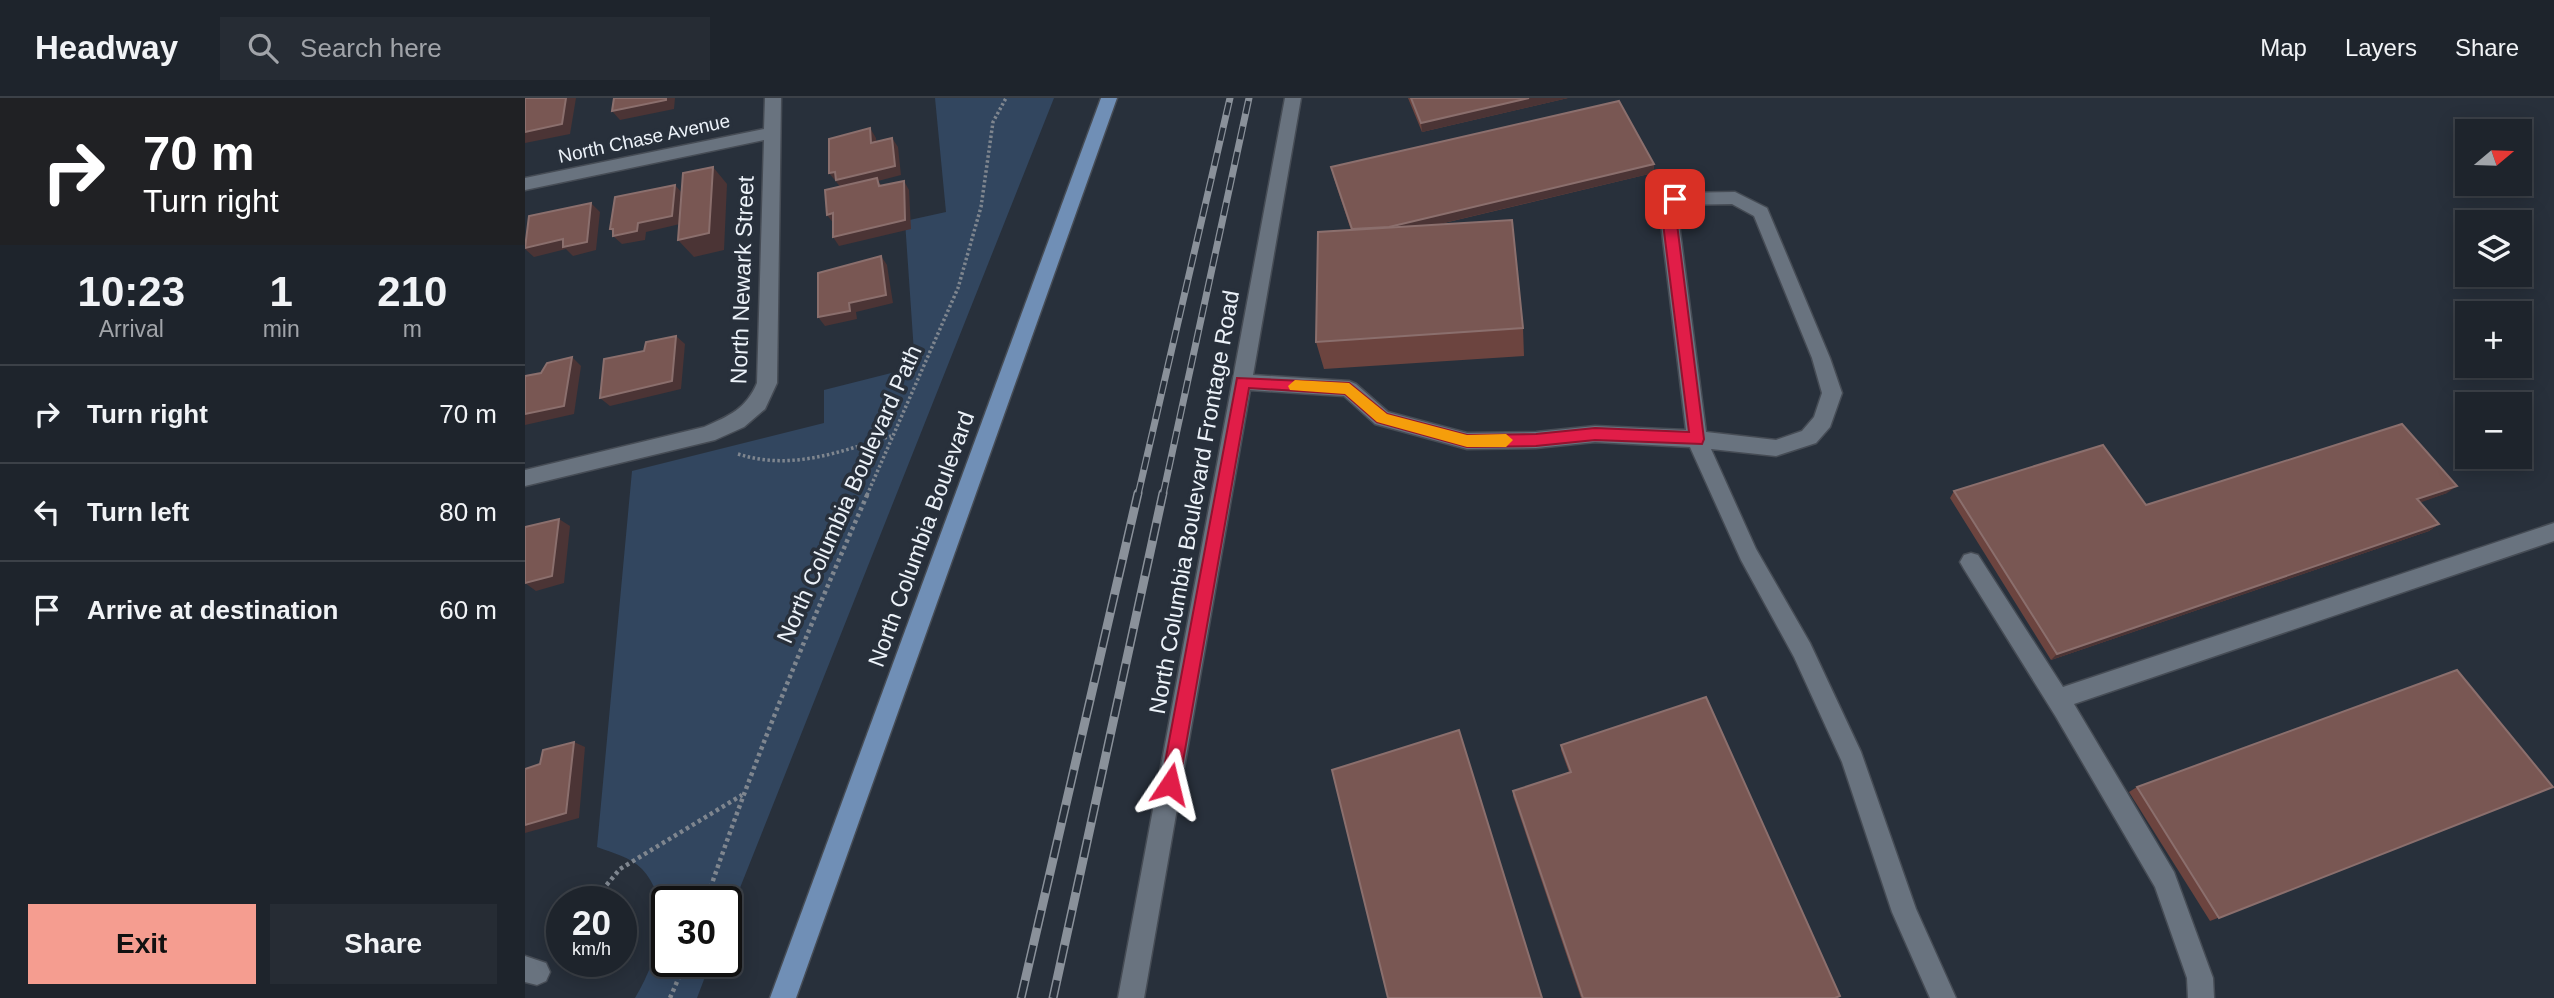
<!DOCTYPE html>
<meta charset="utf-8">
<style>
body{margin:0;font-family:Arial,sans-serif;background:#262c34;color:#f1f3f6;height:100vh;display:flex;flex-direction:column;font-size:26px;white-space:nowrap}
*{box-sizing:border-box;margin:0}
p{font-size:23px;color:#a1a4a9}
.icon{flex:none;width:38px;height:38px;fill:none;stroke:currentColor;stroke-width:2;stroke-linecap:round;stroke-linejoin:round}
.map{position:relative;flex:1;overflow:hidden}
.details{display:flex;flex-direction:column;background:#1e242c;width:525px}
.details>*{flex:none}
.hud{background:#202124;color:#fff;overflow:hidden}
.needle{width:46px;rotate:71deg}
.fabs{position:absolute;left:1930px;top:21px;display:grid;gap:14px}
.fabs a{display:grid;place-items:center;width:77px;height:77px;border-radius:0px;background:#1e242c;box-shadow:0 4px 18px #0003,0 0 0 2px #3c4148;font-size:35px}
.speed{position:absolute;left:21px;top:788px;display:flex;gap:14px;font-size:35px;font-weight:700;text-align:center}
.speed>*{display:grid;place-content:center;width:91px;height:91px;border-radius:50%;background:#1e242c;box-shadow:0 4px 18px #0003,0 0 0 2px #3c4148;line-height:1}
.speed small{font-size:18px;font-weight:400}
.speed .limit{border:4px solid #111;border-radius:10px;background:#fff;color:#111}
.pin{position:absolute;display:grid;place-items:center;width:60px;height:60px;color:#fff;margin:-30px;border-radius:14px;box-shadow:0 4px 10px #0006}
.me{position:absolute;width:77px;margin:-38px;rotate:10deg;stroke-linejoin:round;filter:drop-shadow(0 0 5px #0008)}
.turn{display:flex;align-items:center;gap:24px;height:147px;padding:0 28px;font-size:32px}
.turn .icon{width:91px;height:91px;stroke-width:2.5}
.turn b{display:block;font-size:49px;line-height:60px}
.eta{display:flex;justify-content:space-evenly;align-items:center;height:119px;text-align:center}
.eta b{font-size:42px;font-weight:700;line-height:49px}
.cta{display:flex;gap:14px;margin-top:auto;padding:14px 28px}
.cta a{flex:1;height:80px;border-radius:0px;background:#f59d90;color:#111;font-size:28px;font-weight:700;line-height:80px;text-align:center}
.cta a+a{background:#262c34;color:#f1f3f6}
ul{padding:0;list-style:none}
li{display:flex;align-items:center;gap:21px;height:98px;padding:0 28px;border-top:2px solid #3c4148}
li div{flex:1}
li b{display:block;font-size:26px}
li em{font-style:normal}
header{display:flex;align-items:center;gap:42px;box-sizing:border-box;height:98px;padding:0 35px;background:#1e242c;border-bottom:2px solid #3c4148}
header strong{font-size:33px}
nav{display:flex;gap:38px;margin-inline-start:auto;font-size:24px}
.search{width:490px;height:63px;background:#262c34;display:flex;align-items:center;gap:18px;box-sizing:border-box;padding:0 24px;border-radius:0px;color:#a1a4a9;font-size:26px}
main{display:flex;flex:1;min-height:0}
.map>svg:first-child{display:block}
.green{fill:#32465f}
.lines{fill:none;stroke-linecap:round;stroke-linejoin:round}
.minor-casing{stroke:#464c55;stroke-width:3}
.major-casing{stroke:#464c55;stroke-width:3}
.path-far1{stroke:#7f868f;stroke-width:3.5;stroke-dasharray:2.5 2.5;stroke-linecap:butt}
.path{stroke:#7f868f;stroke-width:4.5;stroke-dasharray:3.5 3.5;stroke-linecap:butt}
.minor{fill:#69737f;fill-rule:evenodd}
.major{fill:#708fb6;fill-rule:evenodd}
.rail-far1-casing{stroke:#8a919a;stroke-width:7}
.rail-casing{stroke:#8a919a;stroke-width:9}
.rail-far1{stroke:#28303b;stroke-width:4.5;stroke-dasharray:13;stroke-linecap:butt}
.rail{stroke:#28303b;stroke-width:6;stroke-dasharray:18;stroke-linecap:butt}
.wall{fill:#6c443f}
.shaded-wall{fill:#4b3435}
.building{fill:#795753;stroke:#8b6f6d;stroke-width:2}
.route{fill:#e11d48;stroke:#92132f;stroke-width:2}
.slow{fill:#f59e0b}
.labels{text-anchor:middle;stroke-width:7;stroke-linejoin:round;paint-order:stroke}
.far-street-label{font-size:19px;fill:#ecf2f9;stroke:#28303b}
.street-label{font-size:23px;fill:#ecf2f9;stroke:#28303b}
</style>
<header>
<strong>Headway</strong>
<div class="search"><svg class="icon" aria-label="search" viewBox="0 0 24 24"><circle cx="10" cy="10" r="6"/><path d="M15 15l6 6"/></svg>Search here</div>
<nav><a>Map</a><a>Layers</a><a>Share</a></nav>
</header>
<main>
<section class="details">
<div class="hud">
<div class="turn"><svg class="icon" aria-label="right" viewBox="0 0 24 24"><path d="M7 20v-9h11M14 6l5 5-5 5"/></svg><div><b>70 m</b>Turn right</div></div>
</div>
<div class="eta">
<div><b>10:23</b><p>Arrival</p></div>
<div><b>1</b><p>min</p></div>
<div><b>210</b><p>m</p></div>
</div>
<ul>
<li><svg class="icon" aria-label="right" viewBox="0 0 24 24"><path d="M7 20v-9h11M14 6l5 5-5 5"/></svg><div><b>Turn right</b></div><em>70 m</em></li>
<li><svg class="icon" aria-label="left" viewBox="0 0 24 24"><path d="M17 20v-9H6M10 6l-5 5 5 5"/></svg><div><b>Turn left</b></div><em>80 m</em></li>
<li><svg class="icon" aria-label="arrive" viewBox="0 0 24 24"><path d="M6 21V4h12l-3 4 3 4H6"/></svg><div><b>Arrive at destination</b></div><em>60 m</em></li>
</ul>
<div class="cta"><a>Exit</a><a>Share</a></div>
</section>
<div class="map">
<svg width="2029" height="900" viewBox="0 0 2029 900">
<rect width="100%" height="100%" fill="#28303b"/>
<path class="green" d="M410,0H529L201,825V803H142V863H186L172,900H110C132,863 151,808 117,771C105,759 88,755 72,749L107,373L299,325V292L390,269L380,123L421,114Z"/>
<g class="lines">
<g class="minor-casing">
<g id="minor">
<path d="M240,0H256L252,285L240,311L219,329L190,342L0,388V372L179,329C204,318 221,311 232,285L239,42L0,92V80L239,31Z"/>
<path d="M760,0H776L728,277L824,283L831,286L863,314L942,335L1011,334L1070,328L1161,332L1134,109L1144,97L1150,95L1210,94L1242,110L1305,260L1317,295L1305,329L1291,345L1251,358L1186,351L1231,451L1285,545L1336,654L1391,811L1431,900H1405L1367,814L1317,664L1269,559L1216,462L1165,349L1070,344L1011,350L942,351L850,326L819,298L725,292L619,900H593ZM1207,106L1229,118L1287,260L1297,295L1289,319L1277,333L1251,342L1181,334L1152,110L1155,107Z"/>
<polygon points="2029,425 2029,443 1549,606 1649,774 1688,880 1689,900 1663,900 1662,880 1630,789 1531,619 1439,471 1435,464 1439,457 1446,455 1453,457 1538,589"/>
<polygon points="0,858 21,865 25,874 21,883 12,887 0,884"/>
</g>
</g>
<g class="major-casing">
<polygon id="major" points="576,0 592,0 271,900 245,900"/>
</g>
<g class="path-far1">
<path d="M213,356C267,373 314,354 366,338"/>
<polyline points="342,397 433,190 456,109 468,24 481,0"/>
</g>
<g class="path">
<polyline points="68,803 95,771 217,697"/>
<path d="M181,803C228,664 284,529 343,395"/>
<polyline points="145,900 161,863"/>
</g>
<use href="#minor" class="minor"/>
<use href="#major" class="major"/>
<g class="rail-far1-casing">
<g id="rail-far1">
<polyline points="613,397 705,0"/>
<polyline points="638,397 724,0"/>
</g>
</g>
<g class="rail-casing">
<g id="rail">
<polyline points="496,900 613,395"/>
<polyline points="528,900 638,395"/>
</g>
</g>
<use href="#rail-far1" class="rail-far1"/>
<use href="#rail" class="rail"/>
</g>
<g class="wall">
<polygon points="883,0 1043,0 897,34"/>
<polygon points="1129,66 1128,75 915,126 998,230 999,258 799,271 791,244 826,132 808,78 806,69"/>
<polygon points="1429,393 1621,407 1922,395 1895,404 1914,426 1904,433 1526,562 1425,400"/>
<polygon points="1036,647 1315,898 1312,900 1056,900 988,698 988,693 1044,674 1036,652"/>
<polygon points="1612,689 2028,689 1685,823 1604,694"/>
</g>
<g class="shaded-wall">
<polygon points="41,0 51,0 45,36 0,45 0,34"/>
<polygon points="141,0 150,0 149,11 95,22 87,13"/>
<polygon points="1004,0 1043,0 897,34 896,25"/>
<polygon points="345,30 351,40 352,54 346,45"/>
<polygon points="367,40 373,49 376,77 353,83 358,89 317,91 304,75"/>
<polygon points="1129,66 1128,75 831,146 830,137"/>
<polygon points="188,69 202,86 199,152 169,159 153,142"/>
<polygon points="379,83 384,92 386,131 314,148 308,139"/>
<polygon points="150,87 158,96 155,126 121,134 120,142 97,146 88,138 91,137 85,131 113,125"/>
<polygon points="66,105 75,114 71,152 48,158 41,151 9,159 0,151"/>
<polygon points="308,115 309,126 302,117"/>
<polygon points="356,158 362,167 368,205 331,214 332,221 300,228 293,219 324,205"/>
<polygon points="151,238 160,246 156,291 85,308 75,300"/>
<polygon points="47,259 56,268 49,316 0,327 0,316"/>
<polygon points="1932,388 1922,395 1883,409 1892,401"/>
<polygon points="34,421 45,428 39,485 11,493 0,485"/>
<polygon points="1914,426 1904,433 1526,562 1532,556"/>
<polygon points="49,644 60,649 54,720 0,735 0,727"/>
</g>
<g class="building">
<polygon points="0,0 41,0 37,26 0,34"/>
<polygon points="89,0 141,0 141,2 87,13"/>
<polygon points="886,0 1004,0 896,25"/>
<polygon points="1094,3 1129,66 864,129 827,131 806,69"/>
<polygon points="345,30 346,45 367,40 370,68 311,82 310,74 304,75 304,41"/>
<polygon points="188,69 184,135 153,142 158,75"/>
<polygon points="352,80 354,88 379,83 380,122 308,139 308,115 302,117 300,92"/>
<polygon points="150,87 147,118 113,125 112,133 88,138 88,131 85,131 90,99"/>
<polygon points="66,105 62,144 38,149 38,141 0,150 4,118"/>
<polygon points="987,122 998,230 791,244 793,134"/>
<polygon points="356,158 361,197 324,205 325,213 293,219 293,175"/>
<polygon points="151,238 147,283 75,300 79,261 119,253 121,244"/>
<polygon points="47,259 39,308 0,316 0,278 16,275 22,265"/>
<polygon points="1877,326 1932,388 1892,401 1914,426 1532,556 1429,393 1578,347 1621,407"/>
<polygon points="34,421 27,478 0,485 0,429"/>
<polygon points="1932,572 2028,689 1694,820 1612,689"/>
<polygon points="1181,599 1315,898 1310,900 1058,900 988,693 1046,674 1036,647"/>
<polygon points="934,632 1017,900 863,900 807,672"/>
<polygon points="49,644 41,715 0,727 0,671 15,666 18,652"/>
</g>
<polygon class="route" points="1150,97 1157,101 1150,110 1179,341 1177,346 1070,342 1011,348 942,349 852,324 820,296 724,290 654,686 651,692 645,694 639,692 636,686 712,280 824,285 862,316 942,337 1011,336 1070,330 1164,334 1136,109"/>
<polygon class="slow" points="770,282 824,285 862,316 942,337 981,336 988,342 981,349 942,349 852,324 820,296 765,292 763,288"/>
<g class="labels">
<g class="far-street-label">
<text transform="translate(119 40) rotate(-12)" y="7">North Chase Avenue</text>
</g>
<g class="street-label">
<text transform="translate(217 182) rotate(-88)" y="8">North Newark Street</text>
<text transform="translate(324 396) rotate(-66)" y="8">North Columbia Boulevard Path</text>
<text transform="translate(669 404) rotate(-80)" y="8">North Columbia Boulevard Frontage Road</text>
<text transform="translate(396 441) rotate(-70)" y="8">North Columbia Boulevard</text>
</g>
</g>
</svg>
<div class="fabs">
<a><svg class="needle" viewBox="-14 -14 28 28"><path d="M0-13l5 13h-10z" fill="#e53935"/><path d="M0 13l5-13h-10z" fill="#a1a4a9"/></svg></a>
<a><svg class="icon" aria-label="layers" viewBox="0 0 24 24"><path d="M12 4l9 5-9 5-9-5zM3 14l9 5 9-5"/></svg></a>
<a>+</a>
<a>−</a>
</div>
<div class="speed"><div>20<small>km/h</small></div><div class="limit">30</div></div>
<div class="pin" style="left:1150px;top:101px;background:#d93025"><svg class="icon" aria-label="arrive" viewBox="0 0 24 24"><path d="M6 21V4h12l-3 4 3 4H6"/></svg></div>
<svg class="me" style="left:645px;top:686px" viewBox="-20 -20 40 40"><path d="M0-17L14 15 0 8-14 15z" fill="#e11d48" stroke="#fff" stroke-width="4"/></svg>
</div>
</main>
